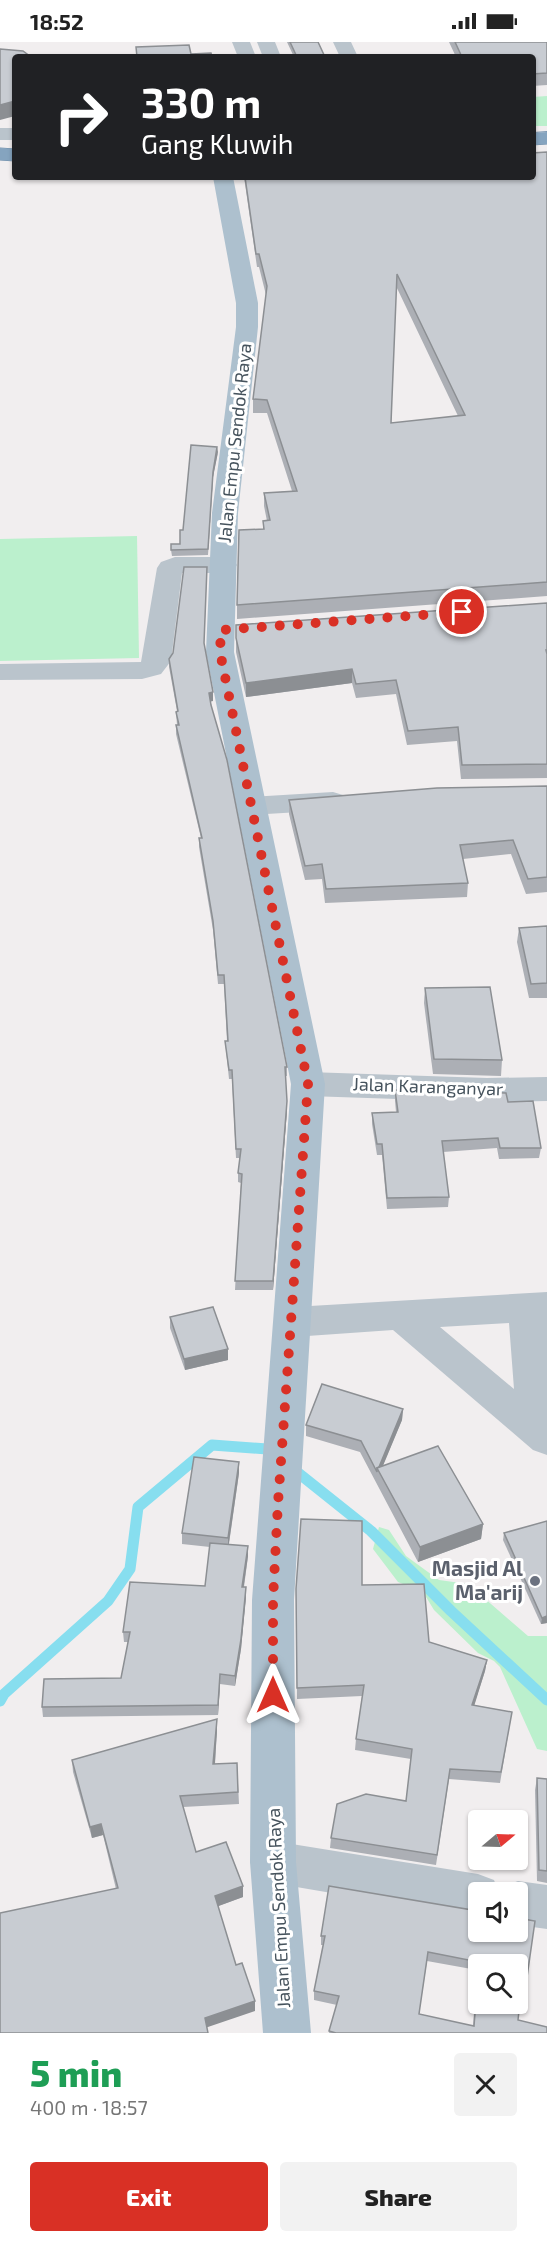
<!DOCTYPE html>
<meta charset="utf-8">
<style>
body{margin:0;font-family:"Exo 2",sans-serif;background:#f2f2f2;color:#222;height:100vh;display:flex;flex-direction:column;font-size:22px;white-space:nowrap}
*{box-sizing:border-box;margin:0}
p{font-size:20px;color:#767676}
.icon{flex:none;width:33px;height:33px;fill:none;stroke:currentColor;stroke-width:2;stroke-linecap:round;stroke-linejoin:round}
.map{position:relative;height:1991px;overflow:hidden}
.side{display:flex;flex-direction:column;background:#fff;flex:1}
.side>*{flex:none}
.guide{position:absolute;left:12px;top:12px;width:524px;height:126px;border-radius:6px;box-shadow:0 2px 4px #0004;background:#202124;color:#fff;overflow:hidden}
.needle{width:39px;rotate:71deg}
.controls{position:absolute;left:468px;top:1768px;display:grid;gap:12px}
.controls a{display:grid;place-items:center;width:60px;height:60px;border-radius:6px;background:#fff;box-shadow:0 2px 4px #0004;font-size:30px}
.pin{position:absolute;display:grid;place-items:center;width:51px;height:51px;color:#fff;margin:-26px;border:3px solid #fff;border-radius:50%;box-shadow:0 2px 6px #0007}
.me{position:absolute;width:66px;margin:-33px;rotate:0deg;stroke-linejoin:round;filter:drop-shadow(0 0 4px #0008)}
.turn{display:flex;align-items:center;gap:21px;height:126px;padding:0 30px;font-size:27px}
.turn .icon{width:78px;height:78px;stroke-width:2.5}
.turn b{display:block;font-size:42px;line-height:51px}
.round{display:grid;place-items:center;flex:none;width:63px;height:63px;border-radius:6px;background:#f2f2f2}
.overview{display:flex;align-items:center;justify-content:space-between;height:102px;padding:0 30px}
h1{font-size:36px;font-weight:800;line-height:45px;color:#1e9e55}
.cta{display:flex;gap:12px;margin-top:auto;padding:12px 30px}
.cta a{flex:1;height:69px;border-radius:6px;background:#d93025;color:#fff;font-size:24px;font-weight:800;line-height:69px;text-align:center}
.cta a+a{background:#f2f2f2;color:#222}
.status{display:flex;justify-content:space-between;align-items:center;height:42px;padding:0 30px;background:#fff;direction:ltr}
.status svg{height:16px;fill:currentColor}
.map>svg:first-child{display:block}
.green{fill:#bbf0cd}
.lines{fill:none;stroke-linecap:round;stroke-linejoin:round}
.stream{stroke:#87deef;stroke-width:11}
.highway-casing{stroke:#708fab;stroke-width:1}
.minor{fill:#bac4cc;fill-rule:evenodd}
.major{fill:#adc0ce;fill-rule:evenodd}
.highway{fill:#85a4bf;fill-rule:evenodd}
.wall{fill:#acafb5;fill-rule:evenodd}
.shaded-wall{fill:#8c8f93}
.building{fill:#c8ccd2;stroke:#8c8f93;stroke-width:1.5;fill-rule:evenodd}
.route{stroke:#d93025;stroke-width:10;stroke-dasharray:0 18}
.worship-dot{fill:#6b7280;stroke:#fff;stroke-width:2}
.labels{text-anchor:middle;stroke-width:6;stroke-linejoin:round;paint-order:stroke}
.street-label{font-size:18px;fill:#46535d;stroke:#fff}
.near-worship-label{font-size:21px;font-weight:bold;fill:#5b616d;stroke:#fff;text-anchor:end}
</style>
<div class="status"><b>18:52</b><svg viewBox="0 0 49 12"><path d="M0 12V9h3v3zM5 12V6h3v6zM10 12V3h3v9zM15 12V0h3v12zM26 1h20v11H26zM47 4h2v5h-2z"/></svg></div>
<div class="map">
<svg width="547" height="1991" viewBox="0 0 547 1991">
<rect width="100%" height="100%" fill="#f1eeef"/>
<g class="green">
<polygon points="547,54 547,84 533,84 533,55"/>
<polygon points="137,494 139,616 0,619 0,497"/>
<polygon points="379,1485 389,1488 406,1514 439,1538 468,1542 528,1594 547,1594 547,1709 537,1707 500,1625 494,1619 478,1611 434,1568 423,1550 398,1540 373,1507"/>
</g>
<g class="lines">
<g class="stream">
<polyline points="292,1426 371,1489 451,1569 547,1658"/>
<polyline points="0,1659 4,1652 108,1559 130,1527 138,1465 212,1403 267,1407 274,1412"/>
</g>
<g class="highway-casing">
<g id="highway">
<polygon points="547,90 547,102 532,103 532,91"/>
<polygon points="0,106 15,107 15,119 0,118"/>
</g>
</g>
<g class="minor">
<polygon points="232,0 250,0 256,15 238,15"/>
<polygon points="257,0 275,0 281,15 263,15"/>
<polygon points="333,0 351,0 358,15 340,15"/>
<rect x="0" y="86" width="15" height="12"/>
<polygon points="175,515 224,515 233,517 237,523 233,529 224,531 182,531 171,619 161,632 142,637 0,638 0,622 141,620 157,526 161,520"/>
<polygon points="333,750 343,753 348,759 343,765 333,768 251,773 241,771 236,764 241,757 251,755"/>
<polygon points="308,1030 487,1036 547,1035 547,1059 487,1060 308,1054 296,1050 291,1042 296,1034"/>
<path d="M547,1250V1413L533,1408L393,1288L293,1295L280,1290L274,1280L280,1270L293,1265ZM509,1281L514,1347L440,1285Z"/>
<polygon points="273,1799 478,1832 494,1838 499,1851 502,1845 518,1839 547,1843 547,1887 518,1883 518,1851 478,1851 478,1876 273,1841 257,1835 250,1820 257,1805"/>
</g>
<polygon class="major" points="213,135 233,135 258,261 258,285 238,471 234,610 325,1042 294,1558 296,1820 311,1991 263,1991 250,1820 252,1558 291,1042 206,610 212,471 236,285 236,261"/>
<use href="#highway" class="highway"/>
</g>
<g class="wall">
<polygon points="287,0 318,0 325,15 294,15"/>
<polygon points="449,0 547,0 547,43 532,44 532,15 456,15"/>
<path d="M547,110V554L237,577V563L263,487V479H267L264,464V451L292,449L267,371H253V357L266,253L259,225H257L244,135H532ZM396,244L458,374L391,381Z"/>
<polygon points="218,410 213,435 208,513 172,514 171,508 180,502 183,488"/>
<polygon points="207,525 204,604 213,650 213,659 210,659 287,1025 287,1034 285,1034 287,1068 273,1248 235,1248 241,1141 238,1140 238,1131 240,1116 236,1116 232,1037 229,1037 226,1008 225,999 227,999 224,942 218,942 213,888 199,805 199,796 201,796 176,692 176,683 177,683 176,670 177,669 169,625 169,617 173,611"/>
<polygon points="547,561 547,736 461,737 457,699 407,703 396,652 356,656 352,641 246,655 236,610 236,583"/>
<polygon points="547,744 547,850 526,852 511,812 463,817 468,841 467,855 325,861 322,837 305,838 289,772 289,758"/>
<polygon points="547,884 547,956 529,956 517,900 519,886"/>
<polygon points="425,946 502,1018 501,1034 433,1032 424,961"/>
<polygon points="395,1048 508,1060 541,1106 539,1116 499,1117 497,1106 443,1110 449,1155 448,1165 387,1167 382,1113 377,1113 372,1082 372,1071 396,1070 395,1059"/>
<polygon points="170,1275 228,1318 185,1328 170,1286"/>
<polygon points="403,1367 402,1378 383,1423 483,1482 481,1497 418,1520 360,1410 306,1394 306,1383"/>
<polygon points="239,1431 229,1502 248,1514 244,1545 246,1545 246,1555 241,1607 235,1644 220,1642 218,1673 43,1675 42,1665 121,1636 128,1600 124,1600 123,1590 205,1544 210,1505 182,1502 182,1491"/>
<polygon points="547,1479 547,1581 541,1582 503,1498 504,1491"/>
<polygon points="362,1543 429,1600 487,1618 485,1629 474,1663 512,1670 500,1741 449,1737 436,1823 330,1806 331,1796 406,1759 411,1717 355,1708 356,1697 362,1654 297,1657 296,1547"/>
<polygon points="217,1677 217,1688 215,1722 237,1721 239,1762 183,1765 196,1810 243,1855 218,1864 236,1923 255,1959 255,1969 116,1847 103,1793 92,1796 73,1730 72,1718"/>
<polygon points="537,1736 547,1737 547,1841 537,1839 535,1748"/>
<path d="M518,1876L535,1879L525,1943H522L518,1978L547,1991H329L337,1963L314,1958V1949L323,1903H321V1894ZM427,1919L477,1928L473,1984L419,1972Z"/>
</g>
<g class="shaded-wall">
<polygon points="15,59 15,74 0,78 0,63"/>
<polygon points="217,405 218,410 213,435 208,513 213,430"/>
<polygon points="352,627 352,641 246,655 246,641"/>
<polygon points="213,650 213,659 209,660 209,651"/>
<polygon points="287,1059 287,1068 273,1248 273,1239"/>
<polygon points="228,1307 228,1318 185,1328 184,1317"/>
<polygon points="403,1367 402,1378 380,1431 378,1427"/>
<polygon points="239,1420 239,1431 228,1507 228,1496"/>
<polygon points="483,1482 481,1497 418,1520 420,1505"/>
<polygon points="248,1504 248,1514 242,1556 242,1545"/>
<polygon points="246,1545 246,1555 241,1607 235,1644 235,1634"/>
<polygon points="547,1574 547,1581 541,1582 542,1576"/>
<polygon points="487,1618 485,1629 471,1674 472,1663"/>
<polygon points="220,1632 220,1642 218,1673 218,1663"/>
<polygon points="217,1677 217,1688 214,1734 213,1722"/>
<polygon points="101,1782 103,1793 92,1796 90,1785"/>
<polygon points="243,1844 243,1855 216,1865 215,1854"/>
<polygon points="255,1959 255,1969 205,1986 205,1976"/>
</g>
<g class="building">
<polygon points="290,0 318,0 325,15 297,15"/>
<polygon points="455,0 547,0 547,31 532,32 532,15 462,15"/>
<polygon points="189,3 191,12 211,11 212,15 137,15 136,5"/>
<polygon points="0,7 23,9 31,15 15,15 15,59 0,63"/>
<path d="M547,110V540L237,563L239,488L264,487L263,479L270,478L264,451L297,449L267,358L253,357L267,244L259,212H256L245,135H532V111ZM397,232L465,373L391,381Z"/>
<polygon points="191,403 217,405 213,430 208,507 171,508 171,502 180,502 180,488 183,488"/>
<polygon points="184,525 207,525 204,601 213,650 209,651 211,663 227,718 287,1025 285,1025 287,1059 273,1239 235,1239 242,1132 238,1131 241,1107 236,1107 232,1028 229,1028 225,999 228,999 224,933 218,933 213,879 199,796 202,796 176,683 179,683 176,670 178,669 169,617 173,611"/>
<polygon points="547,561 547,608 546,608 547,612 547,722 462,723 458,685 408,689 396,638 356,642 352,627 246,641 236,596 236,583"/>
<polygon points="547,744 547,835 528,837 513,798 460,803 468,841 326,847 322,822 305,824 289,758 437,746"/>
<polygon points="547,884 547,941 531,942 519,886"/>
<polygon points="490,945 502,1018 434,1017 425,946"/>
<polygon points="395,1048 506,1051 508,1060 533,1059 541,1106 500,1106 498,1096 442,1099 449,1155 387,1156 382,1102 377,1102 372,1071 398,1070"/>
<polygon points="213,1265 228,1307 184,1317 170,1275"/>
<polygon points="322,1342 403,1367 379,1425 377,1426 377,1430 361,1399 306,1383"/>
<polygon points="438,1404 483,1482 420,1505 377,1426"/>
<polygon points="194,1415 239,1420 228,1496 182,1491"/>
<polygon points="301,1477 362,1479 362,1543 424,1542 429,1600 487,1618 472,1663 512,1670 501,1730 450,1727 437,1813 331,1796 337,1762 366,1752 406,1759 412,1707 356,1697 364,1643 297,1646 296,1547"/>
<polygon points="547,1479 547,1574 542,1576 504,1491"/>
<polygon points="210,1501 248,1504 242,1545 246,1545 241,1597 235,1634 220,1632 218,1663 42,1665 44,1637 121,1636 130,1590 123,1590 130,1540 205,1544"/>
<polygon points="217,1677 213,1722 237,1721 238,1750 180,1754 196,1810 226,1800 243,1844 215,1854 236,1923 242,1921 255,1959 205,1976 208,1991 0,1991 0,1871 118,1846 101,1782 90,1785 72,1718"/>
<polygon points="537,1736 547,1737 547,1829 539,1828"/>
<path d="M329,1844L478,1869V1890H518V1870V1876L535,1879L527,1935L523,1934L518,1978L547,1985V1991H336L329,1989L339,1954L314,1949L325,1894H321ZM428,1910L479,1920L474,1984L419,1972ZM478,1923H518V1962H478Z"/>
</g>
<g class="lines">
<polyline class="route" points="273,1653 273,1558 278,1461 308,1042 220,610 221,588 462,570"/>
</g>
<circle class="worship-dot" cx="535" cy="1539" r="6"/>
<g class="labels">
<g class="street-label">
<text transform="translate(235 401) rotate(-84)" y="6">Jalan Empu Sendok Raya</text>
<text transform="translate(428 1045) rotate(2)" y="6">Jalan Karanganyar</text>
<text transform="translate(279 1866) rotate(-93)" y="6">Jalan Empu Sendok Raya</text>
</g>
<g class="near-worship-label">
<text x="523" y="1534">Masjid Al<tspan x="523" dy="24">Ma'arij</tspan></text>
</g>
</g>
</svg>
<div class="controls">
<a><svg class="needle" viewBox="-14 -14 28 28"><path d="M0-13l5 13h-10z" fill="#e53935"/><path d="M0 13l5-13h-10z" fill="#767676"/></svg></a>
<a><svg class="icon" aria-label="sound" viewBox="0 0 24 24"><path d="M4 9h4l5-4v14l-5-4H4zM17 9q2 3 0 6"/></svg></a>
<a><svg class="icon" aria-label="search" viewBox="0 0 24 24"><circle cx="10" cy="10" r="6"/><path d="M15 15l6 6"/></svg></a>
</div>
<div class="pin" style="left:462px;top:570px;background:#d93025"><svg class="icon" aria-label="arrive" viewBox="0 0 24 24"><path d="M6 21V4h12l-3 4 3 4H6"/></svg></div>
<svg class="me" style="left:273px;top:1653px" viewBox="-20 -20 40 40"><path d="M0-17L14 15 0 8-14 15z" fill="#d93025" stroke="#fff" stroke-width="4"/></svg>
<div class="guide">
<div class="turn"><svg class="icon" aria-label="right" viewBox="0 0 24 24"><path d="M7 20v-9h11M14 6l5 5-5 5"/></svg><div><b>330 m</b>Gang Kluwih</div></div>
</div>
</div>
<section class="side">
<div class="overview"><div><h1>5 min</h1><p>400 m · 18:57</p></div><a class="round"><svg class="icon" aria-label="close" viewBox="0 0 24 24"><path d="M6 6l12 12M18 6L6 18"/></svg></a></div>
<div class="cta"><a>Exit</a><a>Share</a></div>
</section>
